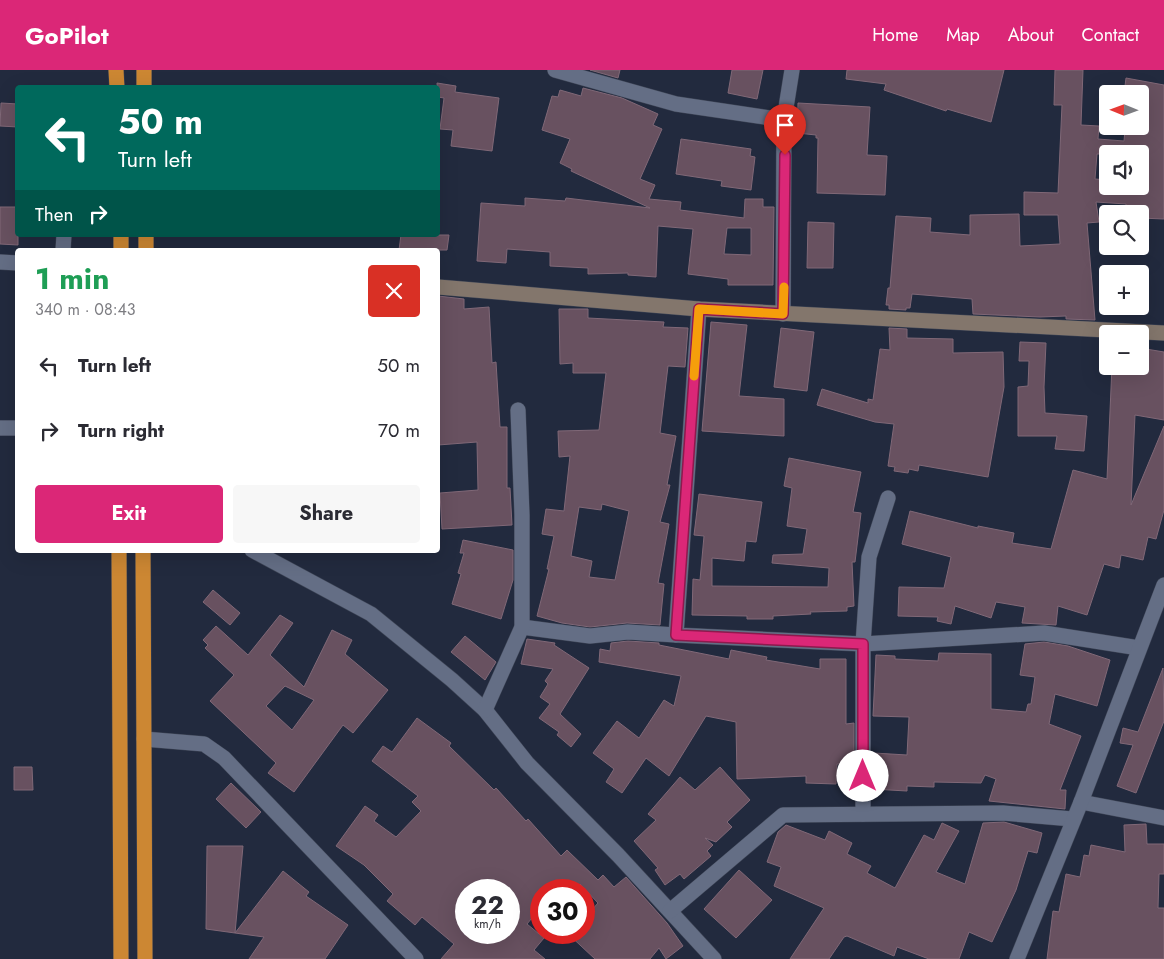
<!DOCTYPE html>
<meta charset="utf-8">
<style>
body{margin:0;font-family:Jost,sans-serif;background:#f7f7f7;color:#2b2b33;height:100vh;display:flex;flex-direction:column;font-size:19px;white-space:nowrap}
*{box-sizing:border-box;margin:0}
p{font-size:16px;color:#7c7c81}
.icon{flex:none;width:28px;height:28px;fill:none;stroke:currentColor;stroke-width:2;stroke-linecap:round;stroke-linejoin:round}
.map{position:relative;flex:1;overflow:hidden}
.side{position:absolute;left:15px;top:178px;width:425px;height:305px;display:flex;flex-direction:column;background:#fff;border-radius:5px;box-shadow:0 5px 20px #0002}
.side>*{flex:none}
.hud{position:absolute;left:15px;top:15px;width:425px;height:152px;border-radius:5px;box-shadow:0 5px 20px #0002;background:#00695c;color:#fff;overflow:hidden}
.needle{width:32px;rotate:271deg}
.fabs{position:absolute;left:1099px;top:15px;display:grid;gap:10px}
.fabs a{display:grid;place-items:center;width:50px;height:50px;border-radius:5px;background:#fff;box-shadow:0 5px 20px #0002;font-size:25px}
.speed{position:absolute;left:455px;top:809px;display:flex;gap:10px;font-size:25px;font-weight:700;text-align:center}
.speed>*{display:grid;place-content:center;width:65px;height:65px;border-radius:50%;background:#fff;box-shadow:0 5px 20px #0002;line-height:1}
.speed small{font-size:12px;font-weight:400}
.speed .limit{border:8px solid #d22;background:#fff;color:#111}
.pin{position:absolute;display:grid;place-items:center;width:42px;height:42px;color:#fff;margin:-51px -21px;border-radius:50% 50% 50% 0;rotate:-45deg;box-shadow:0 0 5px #0007}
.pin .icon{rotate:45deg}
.me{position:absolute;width:55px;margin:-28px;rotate:0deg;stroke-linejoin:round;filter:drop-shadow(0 0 4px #0008)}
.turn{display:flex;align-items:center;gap:18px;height:105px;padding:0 20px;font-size:22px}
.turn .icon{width:65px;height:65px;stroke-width:2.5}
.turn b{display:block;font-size:35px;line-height:42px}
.then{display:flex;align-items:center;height:48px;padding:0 20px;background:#0003;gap:10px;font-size:19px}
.round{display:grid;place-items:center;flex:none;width:52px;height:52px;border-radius:5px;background:#f7f7f7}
.summary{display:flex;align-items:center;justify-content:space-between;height:85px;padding:0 20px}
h1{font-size:30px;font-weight:700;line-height:38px;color:#1e9e55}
.cta{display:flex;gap:10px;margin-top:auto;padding:10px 20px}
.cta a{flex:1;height:58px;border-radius:5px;background:#db2777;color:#fff;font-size:20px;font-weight:700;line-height:58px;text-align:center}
.cta a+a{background:#f7f7f7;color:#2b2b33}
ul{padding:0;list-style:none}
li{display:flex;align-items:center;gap:15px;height:65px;padding:0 20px}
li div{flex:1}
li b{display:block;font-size:19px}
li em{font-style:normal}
header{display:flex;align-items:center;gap:30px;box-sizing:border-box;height:70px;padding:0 25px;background:#db2777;color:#fff}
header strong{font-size:24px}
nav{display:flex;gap:28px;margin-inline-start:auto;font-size:18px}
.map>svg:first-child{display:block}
.building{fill:#685160;stroke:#806877;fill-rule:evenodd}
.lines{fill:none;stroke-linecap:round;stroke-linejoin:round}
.street-casing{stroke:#3e4556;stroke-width:16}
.secondary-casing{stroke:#3e4556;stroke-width:16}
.highway-casing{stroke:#3e4556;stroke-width:16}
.street{stroke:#646e85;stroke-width:15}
.secondary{stroke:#83766c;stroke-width:15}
.highway{stroke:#cc8733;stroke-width:15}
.route-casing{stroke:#8e194d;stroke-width:12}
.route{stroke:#db2777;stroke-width:9}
.slow{stroke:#f59e0b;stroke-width:9}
</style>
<header>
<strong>GoPilot</strong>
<nav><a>Home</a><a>Map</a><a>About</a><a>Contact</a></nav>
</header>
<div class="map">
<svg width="1164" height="889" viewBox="0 0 1164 889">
<rect width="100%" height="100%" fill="#222a3e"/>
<g class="building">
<polygon points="590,0 620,0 618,8"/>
<polygon points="732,0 763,0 757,29 728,23"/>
<polygon points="847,0 1004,0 991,52 947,39 946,41 884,20 886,14 846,9"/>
<path d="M1055,0H1083L1081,55L1099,56L1098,69L1124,71L1125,60L1140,62V24H1124L1126,8L1164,15V149L1140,148L1141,138L1126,137V134L1096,132L1099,152L1087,153L1095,250L1066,249V246L1040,247L973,244L972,229L912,224L910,238H906V240L889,239V235H886L888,218H890L896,146L931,148L930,162L970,165V145L1019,144L1020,176L1060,174L1058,145H1024V122L1058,123L1062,35H1054ZM1097,84H1140V116H1108V110L1095,109Z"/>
<polygon points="437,13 456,16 455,22 499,28 492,81 451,76 453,60 440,59 444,28 438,27"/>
<path d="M583,18L622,28L658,44L653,55L662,59L640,109L655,115L649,129L681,132L680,140L744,148L745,129H763V137H774L773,215H728V209L688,204L693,159L658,156L656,207L628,205V203L588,204V198L550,196V182L507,179L506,193L477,191L481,133L525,136V128L565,131L566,128L650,138L571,101L572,99L560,93L570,69L542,60L552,26L558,27L560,20L581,26ZM727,158H751V185L724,184Z"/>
<polygon points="1,33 18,34 18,57 0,56"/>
<polygon points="798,33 870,37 867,85 887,86 885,125 817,123 818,68 816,68 816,65 797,63"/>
<polygon points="681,69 751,79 750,86 755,87 751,120 721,116 722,111 676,104"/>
<polygon points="0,137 18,137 18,175 0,174"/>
<polygon points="808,152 834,153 833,198 807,198"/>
<polygon points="401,165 449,165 447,180 399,180"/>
<polygon points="438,226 464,229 464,239 489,237 492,293 496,292 500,357 507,357 507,418 510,418 512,455 442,459 440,423 478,420 477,372 438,375"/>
<path d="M559,239H588V248L664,252L663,257L688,258L685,297L668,296L660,363L676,366L667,415H670L660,452L669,454L658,513L664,514L660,555L627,553L590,557L562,553L537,546L549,499H547L554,466L542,464L546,439L564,441L570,386L559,387L558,361L599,360L606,303H573V293L560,294ZM602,434L629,441L615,510L589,507L592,491L571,486L579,437L601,440Z"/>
<polygon points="711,252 747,255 739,326 784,329 784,366 702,361"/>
<polygon points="781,258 814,262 807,321 774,317"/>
<polygon points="889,258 907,259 907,268 953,269 953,283 1003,282 1004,317 988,407 919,395 918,401 909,399 908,403 894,401 895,397 888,396 894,354 875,352 817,335 822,319 868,333 868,329 873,330 880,279 890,280"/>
<polygon points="1020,272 1046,273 1044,317 1045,343 1087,346 1084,381 1055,379 1057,366 1018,366 1018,317 1028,316 1029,291 1019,291"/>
<polygon points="1140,278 1164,282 1164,350 1135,345 1131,435 1164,356 1164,440 1156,469 1148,467 1143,490 1121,485 1119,498 1104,494 1087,545 1058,536 1056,555 1022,553 1025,537 996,532 991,548 955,536 951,554 937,551 938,547 898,546 899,517 944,518 951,487 902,474 910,441 978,458 978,456 1014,463 1012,473 1051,479 1073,400 1107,409 1112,296 1140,296"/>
<polygon points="789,388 861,402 853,442 861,443 855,492 852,492 854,536 847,537 847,541 810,542 811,544 773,546 773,549 747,549 747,546 692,545 693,509 700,510 704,466 694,465 699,424 762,432 756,472 746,471 744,491 712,488 712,516 828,517 829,498 772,493 773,485 803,484 807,459 787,456 792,418 784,416"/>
<polygon points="463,470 513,480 513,510 501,549 452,534 461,504 458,503 464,483 460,483"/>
<polygon points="213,520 240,543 230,555 203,532"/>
<path d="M280,545L293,553L270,585L304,617L332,560L352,570L345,584L388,620L353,663L343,655L294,722L268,703L276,693L210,631L234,605L205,578L208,575L203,570L216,556L248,585ZM285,616L314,630L292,660L266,636Z"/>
<polygon points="465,566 496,592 485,610 451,582"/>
<polygon points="527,569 555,573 554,575 589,598 560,644 581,664 571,677 557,665 559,662 539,648 550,634 540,627 548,614 545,611 553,599 521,594"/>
<polygon points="628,571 659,573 659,575 729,589 731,580 767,587 766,590 820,599 820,589 846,589 846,654 854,653 854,694 837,694 836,714 806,713 806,706 737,709 736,652 706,646 669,706 646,688 622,723 606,712 614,699 593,683 617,651 639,668 664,630 674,636 681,606 599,592 600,579 610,581 611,573"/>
<polygon points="1044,572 1068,576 1110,590 1097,636 1055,624 1049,654 1081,666 1060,720 1066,720 1065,739 989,731 996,709 985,705 981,713 934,712 934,717 907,716 907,721 872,719 874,683 907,685 909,647 873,646 876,585 895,586 895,589 938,591 939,583 991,584 991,639 1026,642 1028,634 1031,634 1035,607 1020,605 1025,574"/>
<polygon points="1163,598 1164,651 1136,723 1117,716 1133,675 1120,673 1123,658 1138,662"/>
<path d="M417,648L451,673L449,676L494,720L496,718L526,751L528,749L561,786L567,780L598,810L603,805L614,817L626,807L667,853L683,876L666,889L659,878L650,889H595L566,862H584V849L598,833L580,814L575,819L568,812L561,820H541V837L527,854L544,868L534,880L545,889H441L454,874L422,847L415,855L387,831L393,824L364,795L336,776L365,736L378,745L374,751L396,767L421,741L412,732L418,726L372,691L383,676L392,682ZM466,820H509V862H466Z"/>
<polygon points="14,697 32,697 33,720 14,720"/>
<polygon points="720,697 750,730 727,752 732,757 716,772 705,768 713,775 707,781 711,786 684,809 680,804 665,815 655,800 658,798 634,771 656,750 648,744 680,707 695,720"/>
<polygon points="231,713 261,742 246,758 216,729"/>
<polygon points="1004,752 1042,763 1037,783 1028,781 1016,820 992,872 969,862 959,889 929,889 897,877 894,886 847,866 844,867 829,889 790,889 824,838 774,816 781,797 767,792 778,762 786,755 825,770 829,761 852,773 847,784 871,796 867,803 895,818 924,765 934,770 942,753 959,761 936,802 965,814 983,753"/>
<polygon points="1146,754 1147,774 1164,774 1164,804 1159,804 1158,838 1164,838 1164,889 1047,889 1053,841 1059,842 1066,804 1080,807 1084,785 1089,786 1091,775 1125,782 1124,755"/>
<polygon points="207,776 243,776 235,863 283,801 309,822 306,826 348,855 325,889 249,889 264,867 206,859"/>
<polygon points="739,800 772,830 736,868 704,839"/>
</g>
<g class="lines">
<g class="street-casing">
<g id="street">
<polyline points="555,0 676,34 784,50"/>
<polyline points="63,180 64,165"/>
<polyline points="0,192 18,193"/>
<polyline points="699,239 676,565 863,574 1044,563 1139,578"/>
<polyline points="783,244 784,50 792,0"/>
<polyline points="0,358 18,358"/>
<polyline points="252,480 371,544 452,610 485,640 527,693 618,785 714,889"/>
<polyline points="522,557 590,566 628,562 676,565"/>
<polyline points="485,640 522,557 522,445 518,340"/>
<polyline points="144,669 204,674 224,688 416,889"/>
<polyline points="1081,732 1164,748"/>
<polyline points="863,744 863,574 869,487 888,428"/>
<polyline points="670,841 783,745 1003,743 1072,749"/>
<polyline points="1017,889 1081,732 1164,515"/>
</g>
</g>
<g class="secondary-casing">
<polyline id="secondary" points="438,217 699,239 1164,263"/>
</g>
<g class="highway-casing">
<g id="highway">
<polyline points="116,0 117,18"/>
<polyline points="144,0 144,18"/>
<polyline points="121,165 121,180"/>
<polyline points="146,165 146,180"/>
<polyline points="119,480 121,889"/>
<polyline points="143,480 145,889"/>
</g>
</g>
<use href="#street" class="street"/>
<use href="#secondary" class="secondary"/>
<use href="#highway" class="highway"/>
</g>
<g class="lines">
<g class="route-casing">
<polyline id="route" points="785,85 783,244 699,239 676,565 863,574 863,706"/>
</g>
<use href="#route" class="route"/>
<polyline class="slow" points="694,306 699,239 783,244 784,217"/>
</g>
</svg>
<div class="fabs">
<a><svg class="needle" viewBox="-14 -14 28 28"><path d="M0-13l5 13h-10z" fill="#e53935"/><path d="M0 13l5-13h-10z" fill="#7c7c81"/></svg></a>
<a><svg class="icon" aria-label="sound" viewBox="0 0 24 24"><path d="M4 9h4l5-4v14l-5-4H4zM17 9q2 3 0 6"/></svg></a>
<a><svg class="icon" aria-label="search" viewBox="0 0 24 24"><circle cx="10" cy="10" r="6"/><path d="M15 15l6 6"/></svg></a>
<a>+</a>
<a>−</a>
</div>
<div class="speed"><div>22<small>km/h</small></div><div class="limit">30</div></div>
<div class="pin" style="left:785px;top:85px;background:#d93025"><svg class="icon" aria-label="arrive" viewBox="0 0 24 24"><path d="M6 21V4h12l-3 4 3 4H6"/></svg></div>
<svg class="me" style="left:863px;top:706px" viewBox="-20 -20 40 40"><circle r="19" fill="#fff"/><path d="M0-13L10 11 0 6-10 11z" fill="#db2777"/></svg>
<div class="hud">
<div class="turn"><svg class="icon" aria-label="left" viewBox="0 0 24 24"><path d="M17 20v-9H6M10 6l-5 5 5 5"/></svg><div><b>50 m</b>Turn left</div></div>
<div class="then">Then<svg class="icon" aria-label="right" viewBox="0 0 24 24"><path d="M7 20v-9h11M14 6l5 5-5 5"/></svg></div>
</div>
<section class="side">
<div class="summary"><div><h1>1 min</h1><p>340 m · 08:43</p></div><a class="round" style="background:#d93025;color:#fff"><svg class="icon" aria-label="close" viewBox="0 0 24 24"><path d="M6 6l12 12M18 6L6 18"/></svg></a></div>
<ul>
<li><svg class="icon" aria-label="left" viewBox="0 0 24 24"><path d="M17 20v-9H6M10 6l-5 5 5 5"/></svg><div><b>Turn left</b></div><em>50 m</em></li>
<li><svg class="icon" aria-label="right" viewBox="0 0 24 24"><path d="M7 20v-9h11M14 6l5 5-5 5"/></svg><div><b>Turn right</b></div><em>70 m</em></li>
</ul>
<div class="cta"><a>Exit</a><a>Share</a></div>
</section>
</div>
